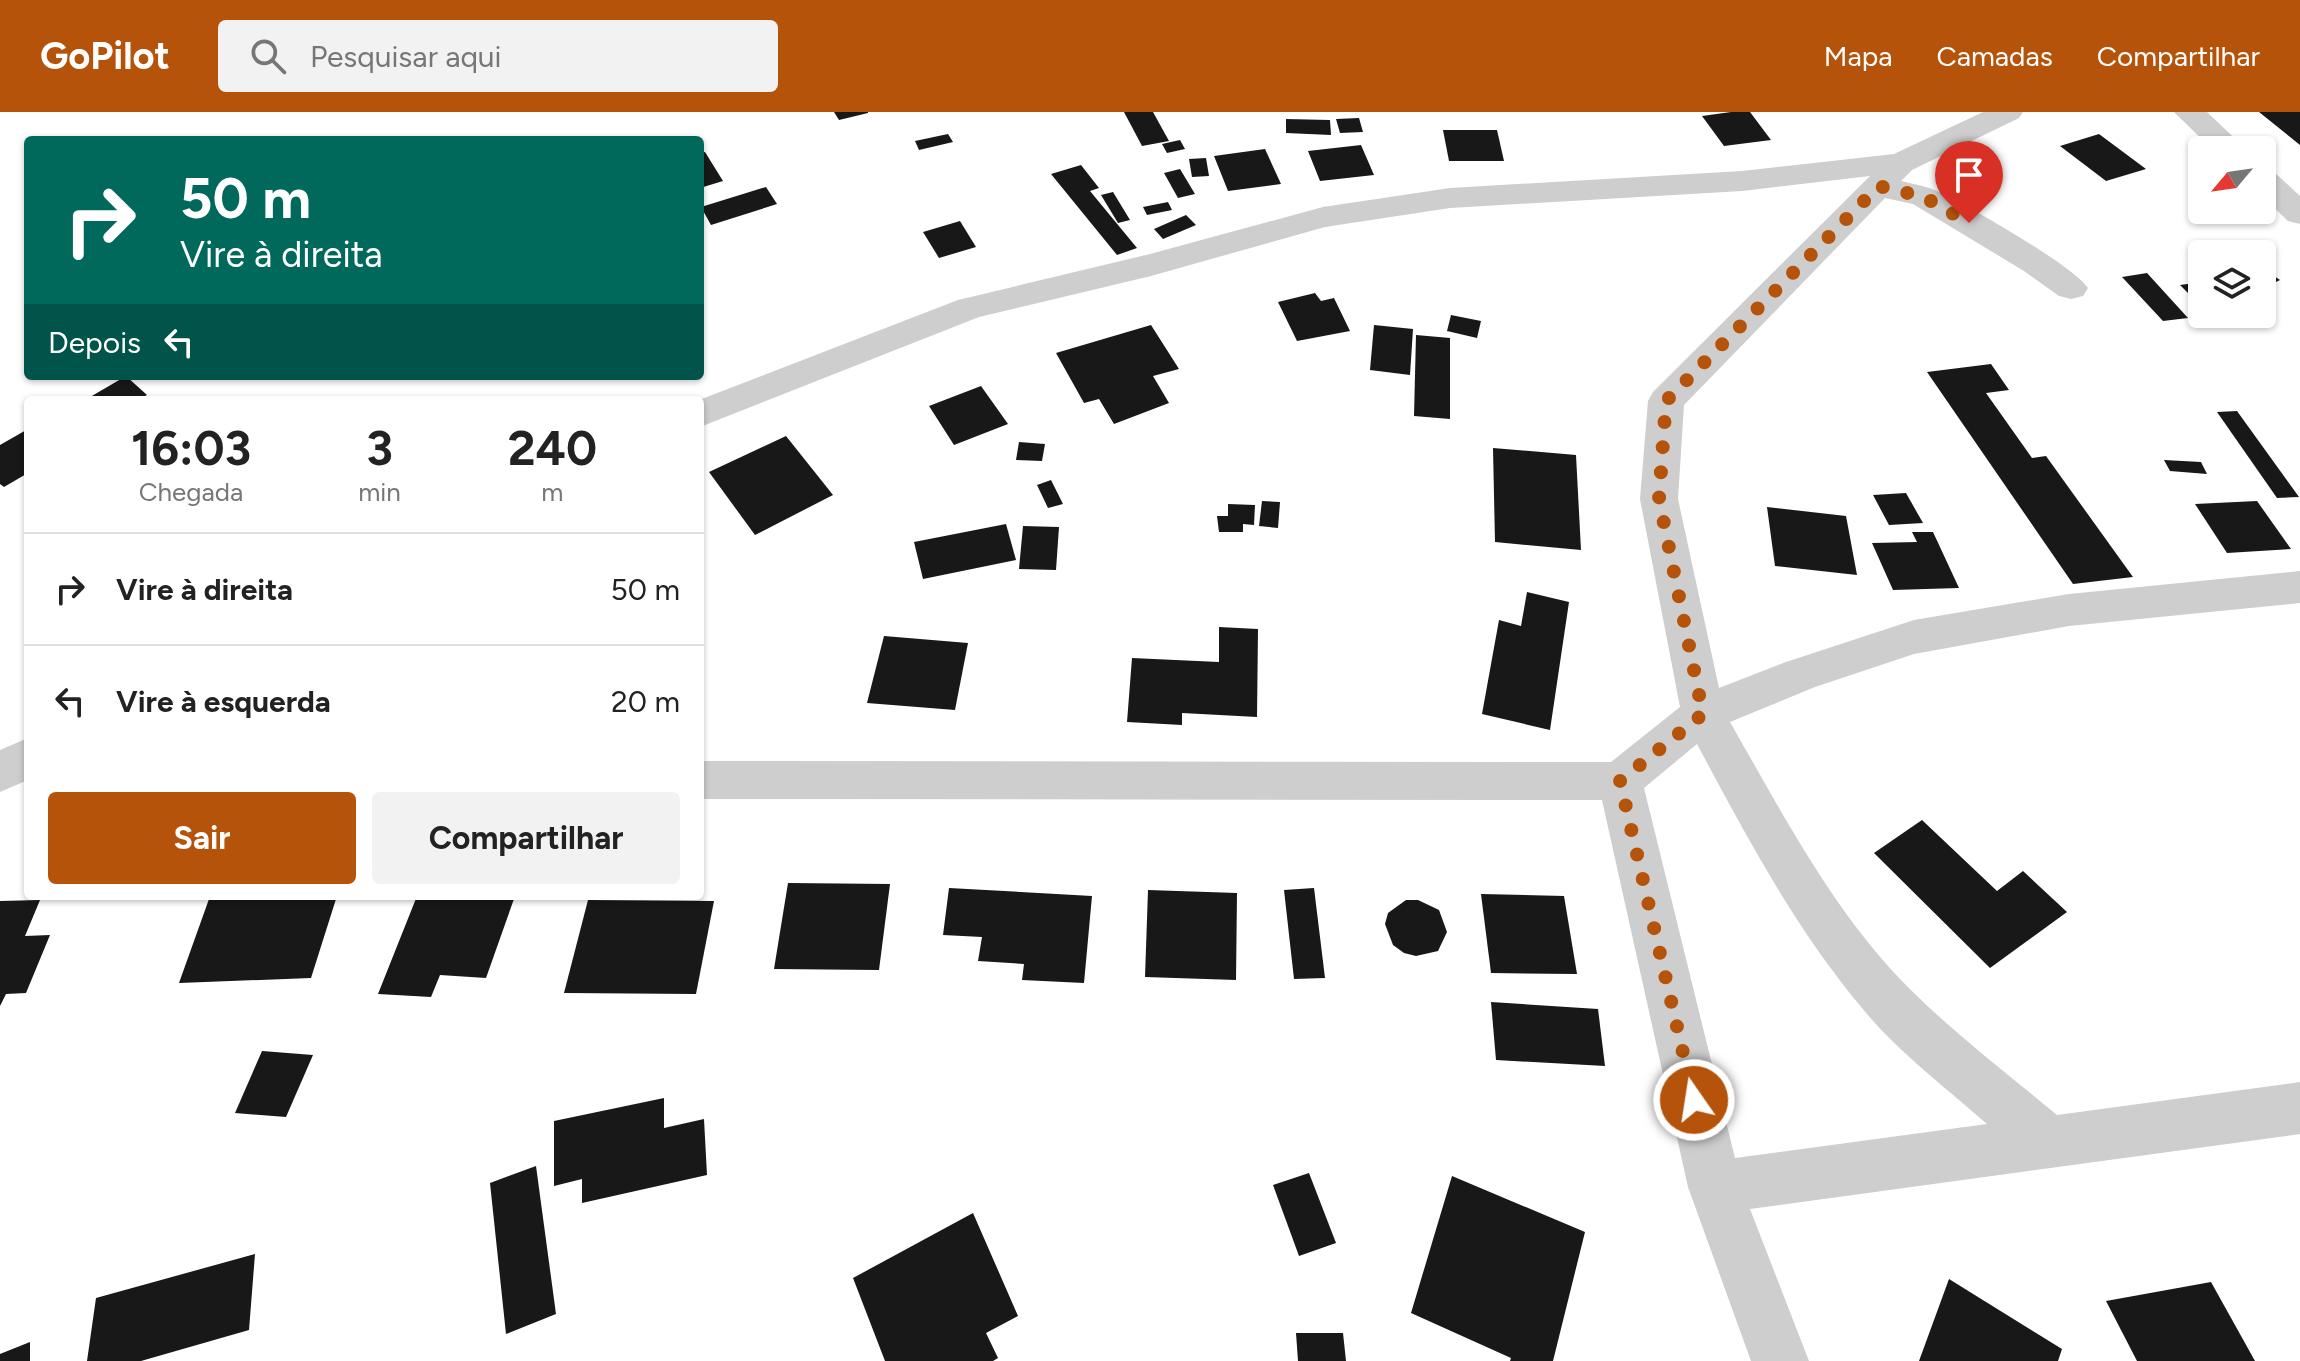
<!DOCTYPE html>
<html lang="pt">
<meta charset="utf-8">
<style>
body{margin:0;font-family:Figtree,sans-serif;background:#f2f2f2;color:#222;height:100vh;display:flex;flex-direction:column;font-size:30px;white-space:nowrap}
*{box-sizing:border-box;margin:0}
p{font-size:26px;color:#767676}
.icon{flex:none;width:44px;height:44px;fill:none;stroke:currentColor;stroke-width:2;stroke-linecap:round;stroke-linejoin:round}
.map{position:relative;flex:1;overflow:hidden}
.drawer{position:absolute;left:24px;top:284px;width:680px;height:504px;display:flex;flex-direction:column;background:#fff;border-radius:8px;box-shadow:0 2px 6px #0004}
.drawer>*{flex:none}
.top-card{position:absolute;left:24px;top:24px;width:680px;height:244px;border-radius:8px;box-shadow:0 2px 6px #0004;background:#00695c;color:#fff;overflow:hidden}
.needle{width:52px;rotate:241deg}
.controls{position:absolute;left:2188px;top:24px;display:grid;gap:16px}
.controls a{display:grid;place-items:center;width:88px;height:88px;border-radius:8px;background:#fff;box-shadow:0 2px 6px #0004;font-size:40px}
.pin{position:absolute;display:grid;place-items:center;width:68px;height:68px;color:#fff;margin:-82px -34px;border-radius:50% 50% 50% 0;rotate:-45deg;box-shadow:0 0 8px #0007}
.pin .icon{rotate:45deg}
.me{position:absolute;width:88px;margin:-44px;rotate:347deg;stroke-linejoin:round;filter:drop-shadow(0 0 6px #0008)}
.turn{display:flex;align-items:center;gap:28px;height:168px;padding:0 24px;font-size:36px}
.turn .icon{width:104px;height:104px;stroke-width:2.5}
.turn b{display:block;font-size:56px;line-height:68px}
.then{display:flex;align-items:center;height:76px;padding:0 24px;background:#0003;gap:16px;font-size:30px}
.eta{display:flex;justify-content:space-evenly;align-items:center;height:136px;text-align:center}
.eta b{font-size:48px;font-weight:700;line-height:56px}
.cta{display:flex;gap:16px;margin-top:auto;padding:16px 24px}
.cta a{flex:1;height:92px;border-radius:8px;background:#b45309;color:#fff;font-size:32px;font-weight:700;line-height:92px;text-align:center}
.cta a+a{background:#f2f2f2;color:#222}
ul{padding:0;list-style:none}
li{display:flex;align-items:center;gap:24px;height:112px;padding:0 24px;border-top:2px solid #e0e0e0}
li div{flex:1}
li b{display:block;font-size:30px}
li em{font-style:normal}
header{display:flex;align-items:center;gap:48px;box-sizing:border-box;height:112px;padding:0 40px;background:#b45309;color:#fff}
header strong{font-size:38px}
nav{display:flex;gap:44px;margin-inline-start:auto;font-size:28px}
.search{width:560px;height:72px;background:#f2f2f2;display:flex;align-items:center;gap:20px;box-sizing:border-box;padding:0 28px;border-radius:8px;color:#767676;font-size:30px}
.map>svg:first-child{display:block}
.building{fill:#181818}
.lines{fill:none;stroke-linecap:round;stroke-linejoin:round}
.minor{fill:#cecece;fill-rule:evenodd}
.route{stroke:#b45309;stroke-width:14;stroke-dasharray:0 25.2}
</style>
<header>
<strong>GoPilot</strong>
<div class="search"><svg class="icon" aria-label="search" viewBox="0 0 24 24"><circle cx="10" cy="10" r="6"/><path d="M15 15l6 6"/></svg>Pesquisar aqui</div>
<nav><a>Mapa</a><a>Camadas</a><a>Compartilhar</a></nav>
</header>
<div class="map">
<svg width="2300" height="1249" viewBox="0 0 2300 1249">
<rect width="100%" height="100%" fill="#fff"/>
<g class="building">
<polygon points="834,0 868,0 868,1 839,8"/>
<polygon points="1124,0 1153,0 1169,29 1142,34"/>
<polygon points="1731,0 1750,0 1771,28 1724,34 1702,4"/>
<polygon points="2259,0 2300,0 2300,33"/>
<polygon points="1359,6 1363,20 1340,21 1336,7"/>
<polygon points="1286,7 1330,8 1331,23 1286,21"/>
<polygon points="1443,18 1497,18 1504,49 1449,49"/>
<polygon points="948,22 953,30 919,38 915,29"/>
<polygon points="2099,22 2146,57 2106,69 2060,34"/>
<polygon points="1180,28 1185,37 1167,41 1162,32"/>
<polygon points="1361,33 1374,63 1320,69 1308,39"/>
<polygon points="1265,37 1281,72 1228,79 1214,44"/>
<polygon points="705,40 723,69 700,76 700,41"/>
<polygon points="1206,46 1209,64 1192,65 1189,47"/>
<polygon points="1081,53 1099,76 1090,79 1137,136 1117,143 1051,62"/>
<polygon points="1180,57 1195,82 1178,86 1164,61"/>
<polygon points="766,75 777,92 711,113 701,95"/>
<polygon points="1113,80 1130,108 1118,111 1101,83"/>
<polygon points="1168,90 1172,98 1147,103 1143,95"/>
<polygon points="1186,103 1196,113 1163,127 1154,117"/>
<polygon points="960,109 976,135 939,146 923,120"/>
<polygon points="2262,156 2280,168 2262,177"/>
<polygon points="2147,161 2188,206 2163,209 2122,165"/>
<polygon points="2202,170 2202,187 2195,188 2180,173"/>
<polygon points="1315,181 1321,189 1334,186 1350,219 1297,229 1278,190"/>
<polygon points="1451,203 1481,209 1477,226 1447,219"/>
<polygon points="1151,213 1179,257 1153,264 1169,291 1114,312 1099,287 1084,291 1056,241"/>
<polygon points="1374,213 1413,217 1410,263 1370,258"/>
<polygon points="1416,223 1450,226 1450,307 1414,304"/>
<polygon points="1991,252 2009,278 1986,281 2032,346 2046,344 2133,465 2073,472 1927,260"/>
<polygon points="126,264 147,283 138,288 85,288"/>
<polygon points="981,274 1008,312 954,333 929,294"/>
<polygon points="2237,299 2299,385 2277,386 2217,300"/>
<polygon points="28,317 28,361 4,375 0,372 0,333"/>
<polygon points="786,324 833,383 755,423 709,360"/>
<polygon points="1019,330 1045,332 1042,349 1016,348"/>
<polygon points="1493,336 1576,343 1581,438 1495,430"/>
<polygon points="2164,348 2201,350 2207,362 2170,359"/>
<polygon points="1051,368 1063,392 1048,396 1037,373"/>
<polygon points="1906,381 1923,411 1889,413 1873,383"/>
<polygon points="1262,389 1280,390 1278,416 1259,414"/>
<polygon points="2257,389 2291,437 2227,441 2195,392"/>
<polygon points="1228,392 1255,393 1254,413 1243,412 1243,420 1219,420 1217,404 1228,404"/>
<polygon points="1767,395 1846,404 1857,463 1775,454"/>
<polygon points="1006,412 1016,448 923,467 914,430"/>
<polygon points="1023,414 1059,415 1056,458 1019,457"/>
<polygon points="1912,420 1933,420 1959,476 1893,478 1872,431 1917,430"/>
<polygon points="1527,480 1569,490 1550,618 1482,602 1499,508 1521,514"/>
<polygon points="1219,515 1258,517 1257,605 1182,601 1182,613 1127,610 1132,546 1219,550"/>
<polygon points="884,524 968,531 955,598 867,591"/>
<polygon points="1922,708 1997,779 2023,759 2067,800 1990,856 1874,741"/>
<polygon points="788,771 890,772 879,858 774,857"/>
<polygon points="949,776 1092,784 1084,871 1022,868 1024,852 978,849 982,825 943,823"/>
<polygon points="1314,776 1325,866 1294,867 1284,778"/>
<polygon points="1148,778 1237,781 1236,868 1145,865"/>
<polygon points="1481,782 1564,784 1577,862 1491,861"/>
<polygon points="236,784 290,784 289,788 336,787 311,866 179,871 209,787"/>
<polygon points="417,784 515,784 486,866 440,863 431,885 378,882"/>
<polygon points="40,788 25,824 50,823 26,881 6,882 0,894 0,789"/>
<polygon points="588,788 714,789 696,882 564,881"/>
<polygon points="1406,788 1418,788 1439,798 1447,820 1438,839 1416,844 1404,841 1393,833 1385,812 1388,801"/>
<polygon points="1491,890 1598,897 1605,954 1496,948"/>
<polygon points="262,939 313,943 286,1005 235,1001"/>
<polygon points="664,986 664,1016 704,1007 707,1063 582,1091 582,1067 554,1074 554,1009"/>
<polygon points="536,1054 556,1202 506,1222 490,1071"/>
<polygon points="1309,1061 1336,1131 1299,1144 1273,1073"/>
<polygon points="1452,1064 1585,1120 1553,1249 1510,1249 1511,1246 1411,1201"/>
<polygon points="973,1101 1018,1204 986,1221 998,1246 993,1249 885,1249 853,1166"/>
<polygon points="255,1142 249,1218 141,1249 87,1249 96,1186"/>
<polygon points="1949,1167 2062,1237 2058,1249 1919,1249"/>
<polygon points="2211,1170 2255,1249 2137,1249 2106,1189"/>
<polygon points="1296,1221 1343,1221 1346,1249 1298,1249"/>
<polygon points="30,1230 30,1249 0,1249 0,1242"/>
</g>
<g class="lines">
<g class="minor">
<path d="M1983,0H2023L2019,6L1912,58L1901,69C1913,72 1926,74 1937,79C1965,92 2074,154 2088,176L2083,184L2071,187L2059,184L2024,159L1913,92L1885,86L1684,293L1678,387L1719,576L1786,550L1914,508L2069,482L2300,459V491L2069,514L1914,542L1815,575L1730,610C1780,697 1829,792 1899,866C1947,916 2004,959 2057,1003L2300,970V1022L1750,1097L1809,1249H1751L1688,1075L1602,688L700,687V649L1611,650L1680,595L1640,387L1648,289L1653,280L1870,64L1742,79L1450,96L1325,115L1151,164L979,205L700,315L699,288L958,188L1150,142L1323,95L1450,76L1742,59L1894,42ZM1697,632C1746,724 1795,816 1862,896C1896,938 1946,976 1987,1012L1735,1046L1644,676Z"/>
<polygon points="2174,0 2207,0 2247,38 2213,38"/>
<polygon points="2262,56 2273,59 2300,84 2300,112 2288,109 2262,84"/>
<polygon points="28,626 28,668 0,680 0,638"/>
</g>
</g>
<g class="lines">
<polyline class="route" points="1694,988 1620,669 1703,602 1659,387 1666,289 1879,74 1924,85 1969,111"/>
</g>
</svg>
<div class="controls">
<a><svg class="needle" viewBox="-14 -14 28 28"><path d="M0-13l5 13h-10z" fill="#e53935"/><path d="M0 13l5-13h-10z" fill="#767676"/></svg></a>
<a><svg class="icon" aria-label="layers" viewBox="0 0 24 24"><path d="M12 4l9 5-9 5-9-5zM3 14l9 5 9-5"/></svg></a>
</div>
<div class="pin" style="left:1969px;top:111px;background:#d93025"><svg class="icon" aria-label="arrive" viewBox="0 0 24 24"><path d="M6 21V4h12l-3 4 3 4H6"/></svg></div>
<svg class="me" style="left:1694px;top:988px" viewBox="-20 -20 40 40"><circle r="17" fill="#b45309" stroke="#fff" stroke-width="3"/><path d="M0-11L8 9 0 5-8 9z" fill="#fff"/></svg>
<div class="top-card">
<div class="turn"><svg class="icon" aria-label="right" viewBox="0 0 24 24"><path d="M7 20v-9h11M14 6l5 5-5 5"/></svg><div><b>50 m</b>Vire à direita</div></div>
<div class="then">Depois<svg class="icon" aria-label="left" viewBox="0 0 24 24"><path d="M17 20v-9H6M10 6l-5 5 5 5"/></svg></div>
</div>
<section class="drawer">
<div class="eta">
<div><b>16:03</b><p>Chegada</p></div>
<div><b>3</b><p>min</p></div>
<div><b>240</b><p>m</p></div>
</div>
<ul>
<li><svg class="icon" aria-label="right" viewBox="0 0 24 24"><path d="M7 20v-9h11M14 6l5 5-5 5"/></svg><div><b>Vire à direita</b></div><em>50 m</em></li>
<li><svg class="icon" aria-label="left" viewBox="0 0 24 24"><path d="M17 20v-9H6M10 6l-5 5 5 5"/></svg><div><b>Vire à esquerda</b></div><em>20 m</em></li>
</ul>
<div class="cta"><a>Sair</a><a>Compartilhar</a></div>
</section>
</div>
